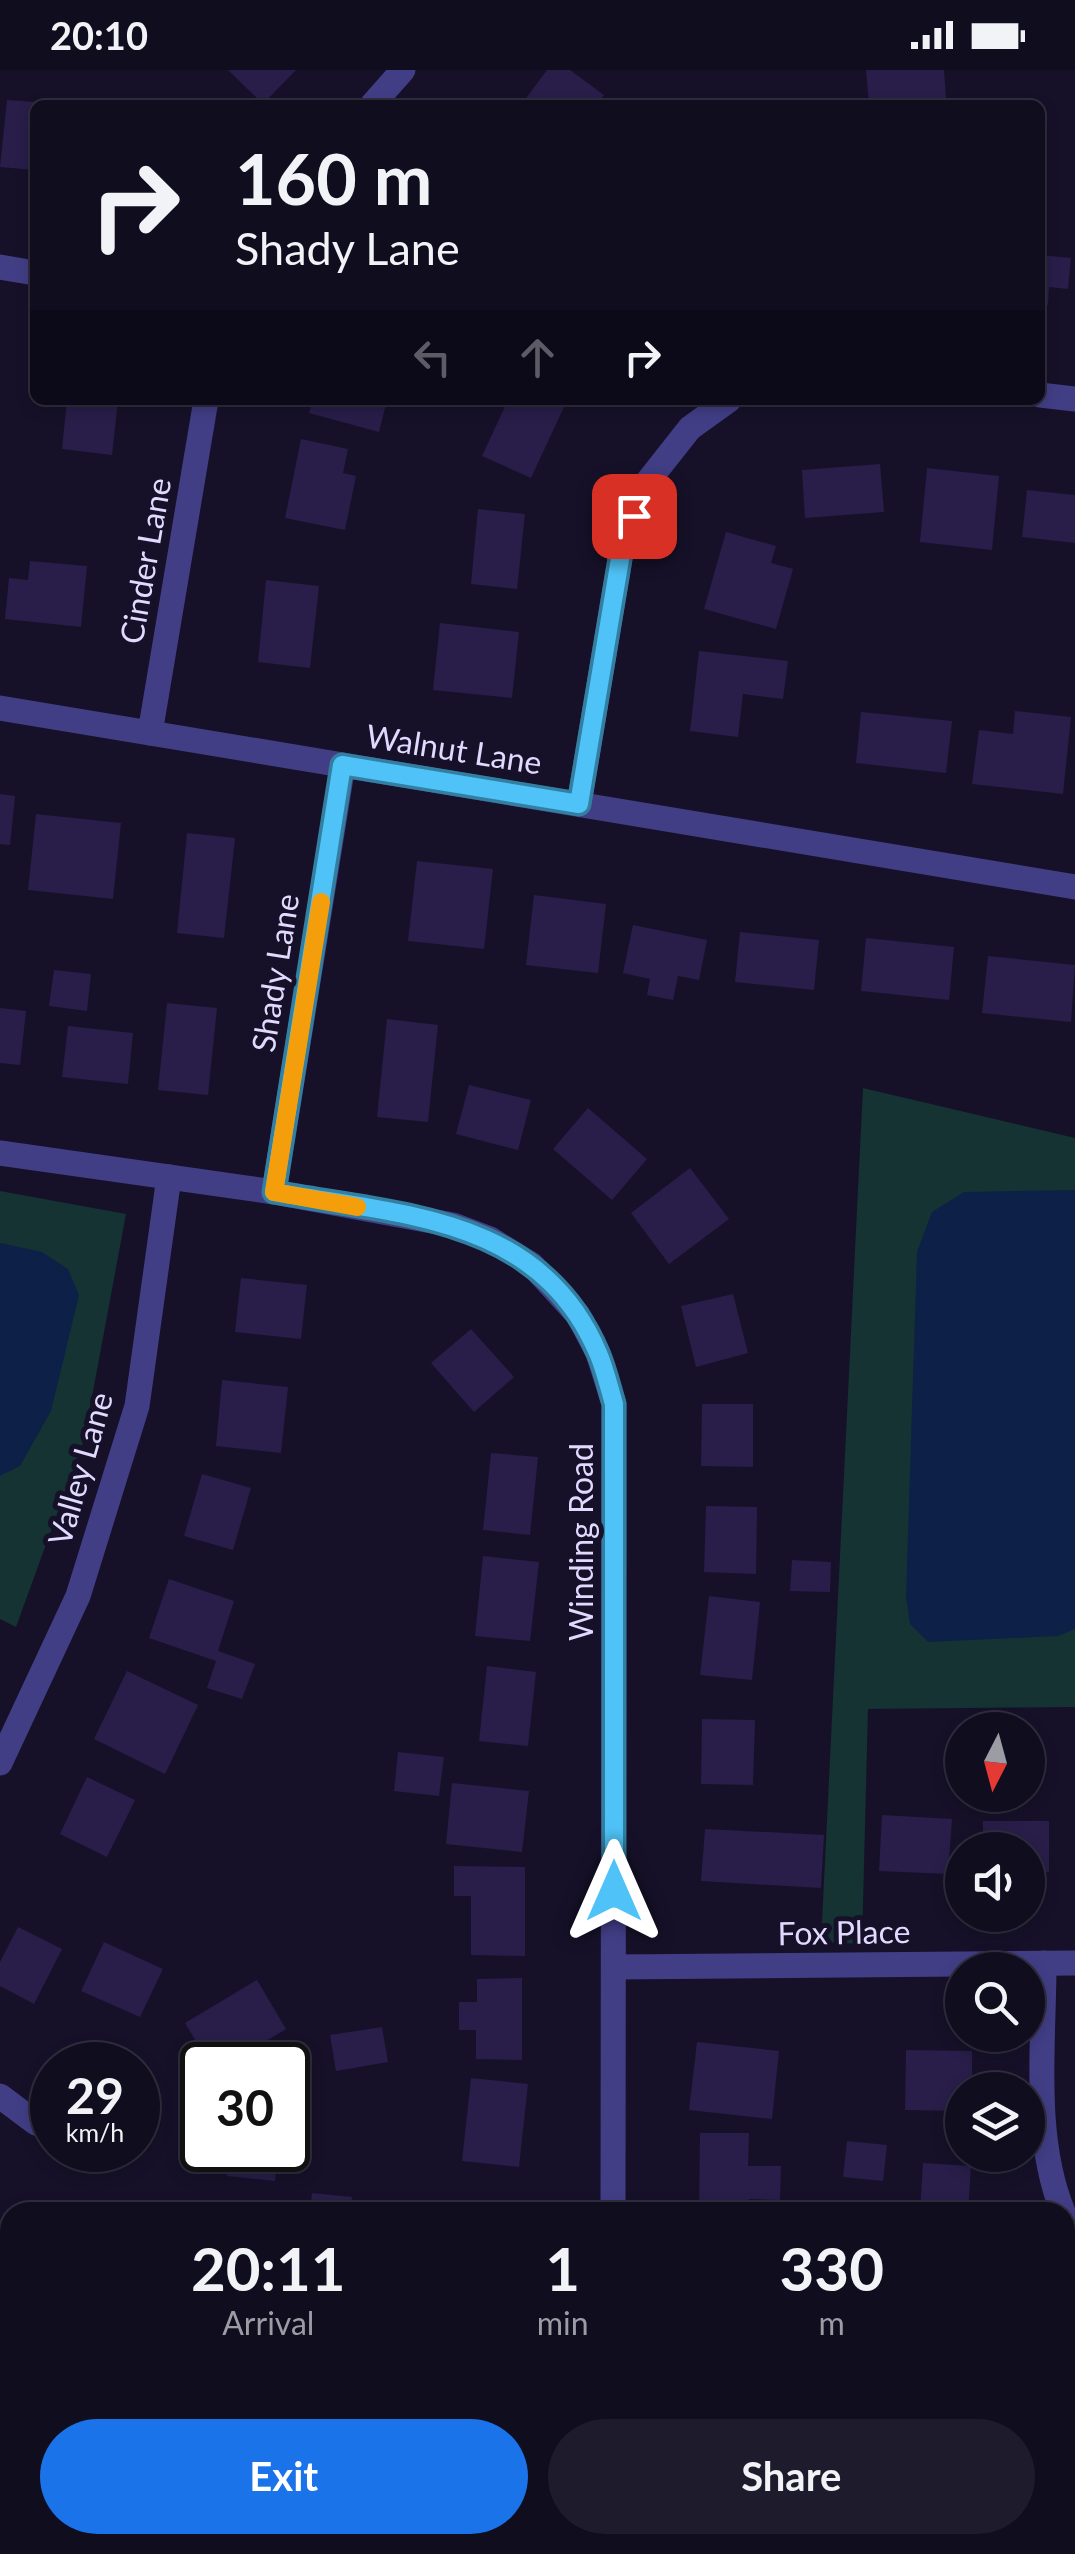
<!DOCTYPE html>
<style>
body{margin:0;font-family:Lato,sans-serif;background:#1e1b2c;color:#f1f3f6;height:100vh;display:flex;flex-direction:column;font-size:38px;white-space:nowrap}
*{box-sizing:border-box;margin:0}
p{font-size:32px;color:#9c9ca4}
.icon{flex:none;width:55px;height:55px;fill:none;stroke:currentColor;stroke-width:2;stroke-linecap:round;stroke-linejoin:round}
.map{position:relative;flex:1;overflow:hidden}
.sheet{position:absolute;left:0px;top:2132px;width:1075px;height:352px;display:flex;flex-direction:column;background:#100d1f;border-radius:30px 30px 0 0;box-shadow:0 5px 15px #0003,0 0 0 2px #302d3d}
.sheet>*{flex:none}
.top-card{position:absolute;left:30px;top:30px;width:1015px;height:305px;border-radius:15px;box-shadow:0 5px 15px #0003,0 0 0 2px #302d3d;background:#100d1f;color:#f1f3f6;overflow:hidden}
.needle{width:65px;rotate:186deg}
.fabs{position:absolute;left:945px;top:1642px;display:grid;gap:20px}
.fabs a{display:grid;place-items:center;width:100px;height:100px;border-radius:50%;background:#100d1f;box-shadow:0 5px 15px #0003,0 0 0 2px #302d3d;font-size:50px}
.speed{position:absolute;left:30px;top:1972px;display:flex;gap:20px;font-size:50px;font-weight:700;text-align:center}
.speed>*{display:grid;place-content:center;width:130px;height:130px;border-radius:50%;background:#100d1f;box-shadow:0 5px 15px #0003,0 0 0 2px #302d3d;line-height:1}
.speed small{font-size:25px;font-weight:400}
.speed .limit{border:5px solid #111;border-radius:15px;background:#fff;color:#111}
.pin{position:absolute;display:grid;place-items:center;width:85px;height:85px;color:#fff;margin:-42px;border-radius:20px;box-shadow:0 5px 15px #0006}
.me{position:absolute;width:110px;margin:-55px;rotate:0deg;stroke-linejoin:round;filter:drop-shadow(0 0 8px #0008)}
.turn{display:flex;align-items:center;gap:35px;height:210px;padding:0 40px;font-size:45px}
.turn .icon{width:130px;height:130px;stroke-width:2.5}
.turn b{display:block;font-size:70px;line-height:85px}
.lanes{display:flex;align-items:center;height:95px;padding:0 40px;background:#0003;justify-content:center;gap:50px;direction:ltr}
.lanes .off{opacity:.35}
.eta{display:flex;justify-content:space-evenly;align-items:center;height:170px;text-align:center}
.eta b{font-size:60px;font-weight:700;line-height:70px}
.primary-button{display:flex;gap:20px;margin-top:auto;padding:20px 40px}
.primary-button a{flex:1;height:115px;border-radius:60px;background:#1a73e8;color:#fff;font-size:40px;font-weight:700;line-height:115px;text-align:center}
.primary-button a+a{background:#1e1b2c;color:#f1f3f6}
.status{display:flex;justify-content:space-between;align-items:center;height:70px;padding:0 50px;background:#100d1f;direction:ltr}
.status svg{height:28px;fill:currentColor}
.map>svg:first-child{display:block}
.green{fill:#143332}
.water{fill:#0d2047}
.building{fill:#281e49}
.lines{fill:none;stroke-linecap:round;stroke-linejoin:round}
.minor{stroke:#423e86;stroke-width:25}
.route-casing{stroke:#337fa1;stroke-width:25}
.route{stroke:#4fc3f7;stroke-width:18}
.slow{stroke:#f59e0b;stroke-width:18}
.labels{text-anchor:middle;stroke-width:10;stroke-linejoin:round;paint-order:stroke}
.street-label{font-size:32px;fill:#dfdafe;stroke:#161129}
</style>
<div class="status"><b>20:10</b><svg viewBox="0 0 49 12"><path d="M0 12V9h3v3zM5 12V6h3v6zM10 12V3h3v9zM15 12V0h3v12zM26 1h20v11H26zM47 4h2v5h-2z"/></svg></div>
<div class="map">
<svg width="1075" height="2484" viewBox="0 0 1075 2484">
<rect width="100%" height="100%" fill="#161129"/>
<g class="green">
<polygon points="863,1018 1075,1068 1075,1637 868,1639 862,1874 821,1872"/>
<polygon points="0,1121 126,1144 84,1370 16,1557 0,1549"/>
</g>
<g class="water">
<polygon points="1075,1120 1075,1559 1058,1566 928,1572 910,1554 906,1527 917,1182 932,1142 964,1122"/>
<polygon points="0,1173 42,1182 68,1199 79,1225 51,1341 20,1396 0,1406"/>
</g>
<g class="building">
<polygon points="228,0 296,0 263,34"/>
<polygon points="547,0 570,0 604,25 596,35 521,35"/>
<polygon points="866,0 944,0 946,28 869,34"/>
<polygon points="7,30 35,32 35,100 0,97"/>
<polygon points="1040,185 1071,188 1068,219 1049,217 1048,235 1040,234"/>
<polygon points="67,330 118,330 112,385 62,379"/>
<polygon points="313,330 387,330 379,362 309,343"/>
<polygon points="508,330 549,330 564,337 531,408 482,386"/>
<polygon points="301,369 348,379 343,403 356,406 345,460 285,448"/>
<polygon points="880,394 884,442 805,448 802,400"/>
<polygon points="927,398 999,406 992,480 920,472"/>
<polygon points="1027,420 1075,425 1075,473 1022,467"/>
<polygon points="478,439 525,444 517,519 471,514"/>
<polygon points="726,462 776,476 771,493 793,499 776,559 704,539"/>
<polygon points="30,491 87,496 81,557 5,549 9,508 28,510"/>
<polygon points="266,510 319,516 310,598 258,592"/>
<polygon points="440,553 519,562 512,628 433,620"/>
<polygon points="699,581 788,591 783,629 743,624 738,667 690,661"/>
<polygon points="1015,641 1071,647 1063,724 972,714 979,660 1013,664"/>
<polygon points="861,642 952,651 946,703 856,693"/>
<polygon points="0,724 15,726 10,775 0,774"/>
<polygon points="36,744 121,753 113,829 28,820"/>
<polygon points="187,763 235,768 224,868 177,863"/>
<polygon points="417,791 493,799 484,879 408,871"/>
<polygon points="534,825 606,834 598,903 526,895"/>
<polygon points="633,855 707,870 699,910 678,906 673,930 647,925 650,909 623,903"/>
<polygon points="740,862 819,870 814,920 735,912"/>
<polygon points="866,868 954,877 949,930 861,921"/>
<polygon points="988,886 1075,895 1071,952 982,943"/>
<polygon points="54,900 91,904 87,941 49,936"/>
<polygon points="167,933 217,938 208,1025 158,1020"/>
<polygon points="0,938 26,941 20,995 0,993"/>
<polygon points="387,949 438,955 428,1052 377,1047"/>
<polygon points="68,956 133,963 128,1014 62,1007"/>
<polygon points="469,1015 531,1030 518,1080 456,1064"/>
<polygon points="588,1038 647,1089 612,1130 553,1079"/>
<polygon points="690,1098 729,1149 669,1194 631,1143"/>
<polygon points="241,1208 307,1215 301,1269 235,1262"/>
<polygon points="733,1224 748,1283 696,1297 681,1236"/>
<polygon points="471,1259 514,1307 474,1342 431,1293"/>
<polygon points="222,1310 288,1317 281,1383 216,1376"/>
<polygon points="702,1334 753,1334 753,1397 701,1396"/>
<polygon points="491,1383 538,1387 530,1465 483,1460"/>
<polygon points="202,1404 251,1418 233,1480 184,1466"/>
<polygon points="706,1436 757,1437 756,1504 704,1502"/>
<polygon points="483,1486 539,1492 530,1571 475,1566"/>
<polygon points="792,1490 831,1492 830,1522 790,1521"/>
<polygon points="169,1509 234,1531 218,1581 255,1594 242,1629 207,1618 216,1591 149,1568"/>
<polygon points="709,1526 760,1532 752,1610 700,1605"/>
<polygon points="487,1596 536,1602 528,1676 479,1671"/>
<polygon points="127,1601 198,1635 165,1704 94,1669"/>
<polygon points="702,1649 755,1650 753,1715 701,1714"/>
<polygon points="398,1682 444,1687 439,1726 394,1721"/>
<polygon points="87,1707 135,1730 107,1787 60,1764"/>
<polygon points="452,1713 529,1721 522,1782 446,1774"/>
<polygon points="882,1745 952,1749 948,1804 879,1801"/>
<polygon points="983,1751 1049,1751 1049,1802 1028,1802 1028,1780 983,1780"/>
<polygon points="705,1759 824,1765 821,1818 701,1811"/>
<polygon points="454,1796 525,1797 525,1886 471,1885 471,1826 454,1826"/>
<polygon points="18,1857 62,1879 34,1934 0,1916 0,1892"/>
<polygon points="104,1872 163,1899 140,1947 81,1921"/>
<polygon points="522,1908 522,1990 476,1989 476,1960 459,1960 459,1932 477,1932 477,1909"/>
<polygon points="257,1910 286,1959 226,1995 210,1995 185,1953"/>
<polygon points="382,1957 388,1992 336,2001 330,1965"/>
<polygon points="697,1972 779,1981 772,2049 689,2040"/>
<polygon points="906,1980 972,1981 972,2020 962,2020 962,2041 905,2040"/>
<polygon points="471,2008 528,2014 519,2097 462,2091"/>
<polygon points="700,2063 749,2063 748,2096 781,2096 780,2130 749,2129 748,2142 699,2142"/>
<polygon points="847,2071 887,2075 883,2111 843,2107"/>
<polygon points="230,2080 278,2080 275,2111 227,2106"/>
<polygon points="923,2093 971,2096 968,2142 920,2142"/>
<polygon points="312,2123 352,2127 350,2142 310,2142"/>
<polygon points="452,2136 523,2137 523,2142 452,2142"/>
<polygon points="0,2155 10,2161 10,2218 0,2212"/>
<polygon points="1065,2463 1075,2464 1075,2484 1033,2484 1034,2475 1065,2475"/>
<polygon points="14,2475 82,2475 75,2484 26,2484"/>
<polygon points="474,2475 530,2475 533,2484 477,2484"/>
<polygon points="930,2475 979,2475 969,2484 939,2484"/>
</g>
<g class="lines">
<g class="minor">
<polyline points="372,35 403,0"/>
<polyline points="0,197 35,203"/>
<polyline points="1040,325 1075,329"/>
<polyline points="0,638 1075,817"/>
<polyline points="150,663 206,330"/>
<polyline points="579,734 622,477 645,415 690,358 729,330"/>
<polyline points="0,1083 274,1122 453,1155 490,1169 532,1195 578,1245 598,1283 614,1334 613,2142"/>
<polyline points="274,1122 343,695"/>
<polyline points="0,1693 78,1526 137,1336 169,1107"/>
<path d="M1044,1893C1044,1974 1032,2066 1063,2142"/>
<polyline points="614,1897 1075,1893"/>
<polyline points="0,2026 36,2053 52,2057"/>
<polyline points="1065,2148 1075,2172"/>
<polyline points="1065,2337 1075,2328"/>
<polyline points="612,2484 612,2475"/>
</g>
</g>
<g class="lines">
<g class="route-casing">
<path id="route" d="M614,1821V1334C609,1317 605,1299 598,1283C540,1146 400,1145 274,1122L342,695L579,734L622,477L634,446"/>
</g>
<use href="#route" class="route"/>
<polyline class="slow" points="321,832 274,1122 357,1137"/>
</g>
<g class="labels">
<g class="street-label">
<text transform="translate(146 491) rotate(-80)" y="11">Cinder Lane</text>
<text transform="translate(454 680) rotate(9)" y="11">Walnut Lane</text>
<text transform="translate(276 903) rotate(-81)" y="11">Shady Lane</text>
<text transform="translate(81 1399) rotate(-74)" y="11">Valley Lane</text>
<text transform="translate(582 1472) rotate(-90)" y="11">Winding Road</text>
<text transform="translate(844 1863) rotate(-1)" y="11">Fox Place</text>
</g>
</g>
</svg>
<div class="fabs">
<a><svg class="needle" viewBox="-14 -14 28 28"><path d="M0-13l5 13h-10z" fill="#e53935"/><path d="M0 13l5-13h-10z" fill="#9c9ca4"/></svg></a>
<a><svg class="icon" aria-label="sound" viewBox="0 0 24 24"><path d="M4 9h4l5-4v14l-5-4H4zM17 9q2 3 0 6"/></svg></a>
<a><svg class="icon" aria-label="search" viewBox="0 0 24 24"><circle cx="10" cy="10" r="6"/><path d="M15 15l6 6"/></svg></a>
<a><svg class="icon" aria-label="layers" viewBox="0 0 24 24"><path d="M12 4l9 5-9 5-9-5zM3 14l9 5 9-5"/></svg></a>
</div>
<div class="speed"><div>29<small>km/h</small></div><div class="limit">30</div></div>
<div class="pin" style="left:634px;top:446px;background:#d93025"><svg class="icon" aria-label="arrive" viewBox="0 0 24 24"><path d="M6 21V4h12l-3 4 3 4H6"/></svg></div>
<svg class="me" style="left:614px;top:1821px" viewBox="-20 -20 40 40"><path d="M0-17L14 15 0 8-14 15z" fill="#4fc3f7" stroke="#fff" stroke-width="4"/></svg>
<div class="top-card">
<div class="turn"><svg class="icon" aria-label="right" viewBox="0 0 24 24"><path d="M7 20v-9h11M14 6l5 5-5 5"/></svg><div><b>160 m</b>Shady Lane</div></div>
<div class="lanes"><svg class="icon off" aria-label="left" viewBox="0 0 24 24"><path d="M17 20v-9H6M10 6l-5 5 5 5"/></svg><svg class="icon off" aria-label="ahead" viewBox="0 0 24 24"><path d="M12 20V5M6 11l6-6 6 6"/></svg><svg class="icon" aria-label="right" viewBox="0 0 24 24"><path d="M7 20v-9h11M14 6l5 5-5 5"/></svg></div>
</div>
<section class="sheet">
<div class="eta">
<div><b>20:11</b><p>Arrival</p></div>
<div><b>1</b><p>min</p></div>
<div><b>330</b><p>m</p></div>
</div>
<div class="primary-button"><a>Exit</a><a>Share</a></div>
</section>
</div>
